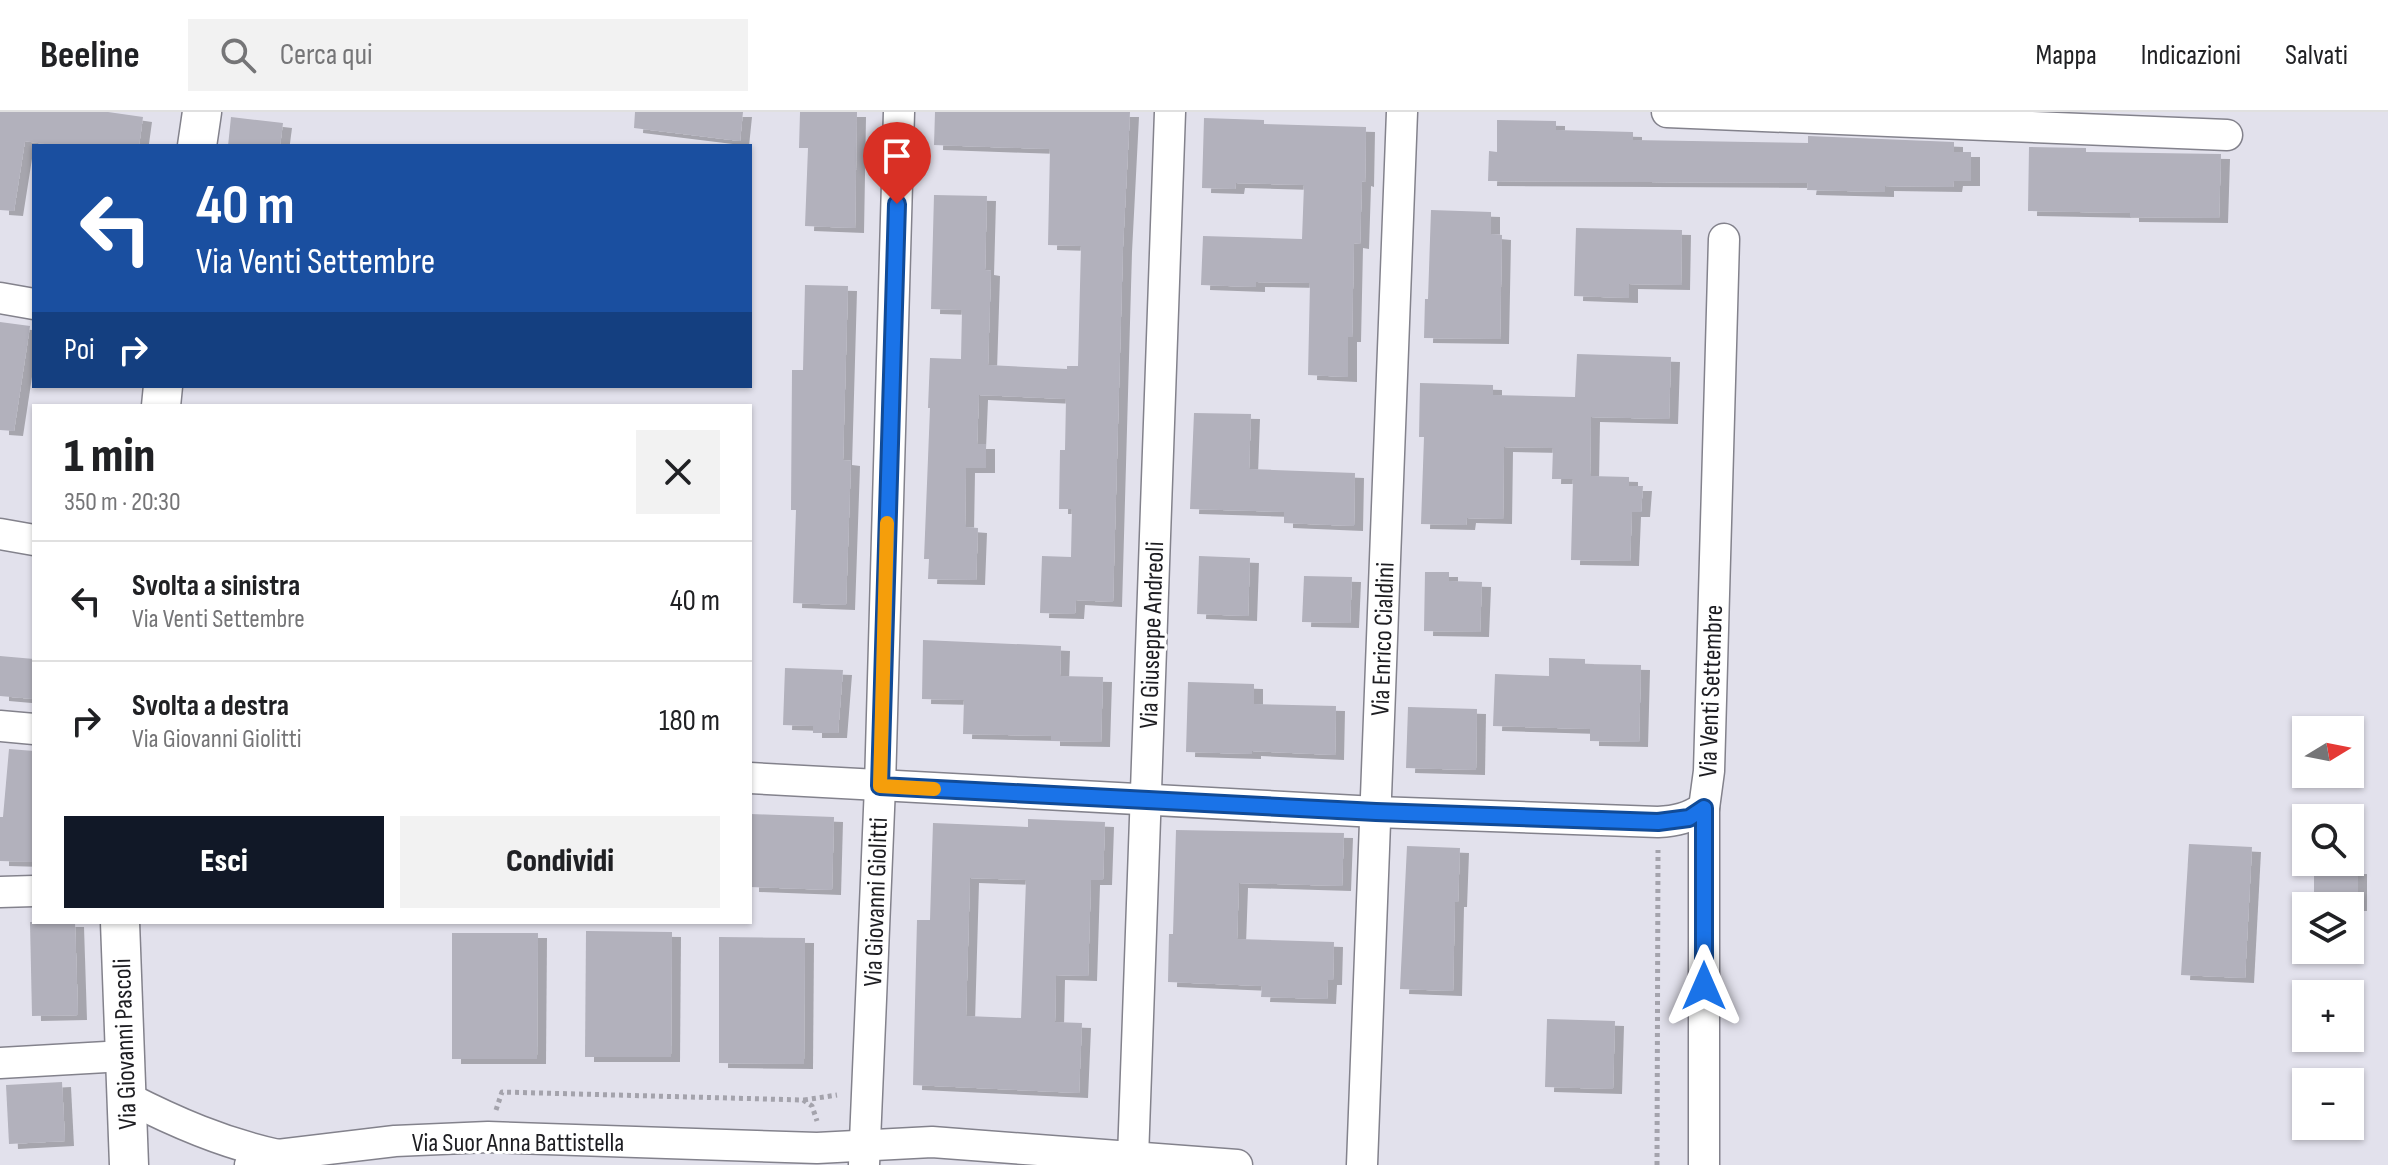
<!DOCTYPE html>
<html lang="it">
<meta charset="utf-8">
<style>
body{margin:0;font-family:"Sofia Sans Condensed",sans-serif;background:#f2f2f2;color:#202124;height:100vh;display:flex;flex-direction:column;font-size:30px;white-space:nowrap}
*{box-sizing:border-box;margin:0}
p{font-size:26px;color:#757577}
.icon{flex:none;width:44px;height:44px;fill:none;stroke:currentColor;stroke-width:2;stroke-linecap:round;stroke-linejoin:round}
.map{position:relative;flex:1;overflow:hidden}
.details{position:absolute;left:32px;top:292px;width:720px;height:520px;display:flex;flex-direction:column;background:#fff;border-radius:0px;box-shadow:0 2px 6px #0004}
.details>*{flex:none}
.top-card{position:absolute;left:32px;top:32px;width:720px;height:244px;border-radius:0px;box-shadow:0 2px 6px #0004;background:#1a4fa0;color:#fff;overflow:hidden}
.needle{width:52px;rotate:80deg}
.controls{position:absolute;left:2292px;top:604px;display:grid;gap:16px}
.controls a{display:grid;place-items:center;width:72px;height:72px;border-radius:0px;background:#fff;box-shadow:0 2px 6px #0004;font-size:40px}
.pin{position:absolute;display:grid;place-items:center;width:68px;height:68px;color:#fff;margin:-82px -34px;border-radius:50% 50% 50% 0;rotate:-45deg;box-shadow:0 0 8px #0007}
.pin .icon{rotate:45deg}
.me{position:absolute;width:88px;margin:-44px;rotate:0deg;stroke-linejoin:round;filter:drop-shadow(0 0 6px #0008)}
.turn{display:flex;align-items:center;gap:28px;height:168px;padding:0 32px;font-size:36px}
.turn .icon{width:104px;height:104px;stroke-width:2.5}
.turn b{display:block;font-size:56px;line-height:68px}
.then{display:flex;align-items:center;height:76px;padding:0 32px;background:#0003;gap:16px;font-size:30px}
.round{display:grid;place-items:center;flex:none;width:84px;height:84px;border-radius:0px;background:#f2f2f2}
.summary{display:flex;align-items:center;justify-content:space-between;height:136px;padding:0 32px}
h1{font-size:48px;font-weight:800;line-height:60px}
.primary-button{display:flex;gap:16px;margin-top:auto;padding:16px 32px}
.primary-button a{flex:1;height:92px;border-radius:0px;background:#111827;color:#fff;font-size:32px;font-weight:800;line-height:92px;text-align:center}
.primary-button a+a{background:#f2f2f2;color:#202124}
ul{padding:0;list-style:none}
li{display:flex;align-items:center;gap:24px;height:120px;padding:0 32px;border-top:2px solid #e0e0e0}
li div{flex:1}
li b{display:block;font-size:30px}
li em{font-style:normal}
header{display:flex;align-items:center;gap:48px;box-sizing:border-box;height:112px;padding:0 40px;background:#fff;border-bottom:2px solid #e0e0e0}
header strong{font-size:38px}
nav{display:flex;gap:44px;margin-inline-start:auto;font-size:28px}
.search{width:560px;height:72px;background:#f2f2f2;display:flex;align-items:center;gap:20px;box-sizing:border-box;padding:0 28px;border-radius:0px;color:#757577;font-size:30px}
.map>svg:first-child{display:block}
.building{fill:#b2b1bc;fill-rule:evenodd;filter:url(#shadow)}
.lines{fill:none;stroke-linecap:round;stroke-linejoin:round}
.minor-casing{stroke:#83828c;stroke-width:33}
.tertiary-casing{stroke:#83828c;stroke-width:41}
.path{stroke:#a4a3ac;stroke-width:5;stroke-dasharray:4 4;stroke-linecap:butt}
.minor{stroke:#fff;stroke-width:30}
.tertiary{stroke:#fff;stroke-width:38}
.route-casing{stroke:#114b97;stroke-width:20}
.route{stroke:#1a73e8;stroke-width:14}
.slow{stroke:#f59e0b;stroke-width:14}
.labels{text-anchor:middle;stroke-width:6;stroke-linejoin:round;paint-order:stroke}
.street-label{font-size:26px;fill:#1d1d21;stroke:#fff}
</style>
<header>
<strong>Beeline</strong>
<div class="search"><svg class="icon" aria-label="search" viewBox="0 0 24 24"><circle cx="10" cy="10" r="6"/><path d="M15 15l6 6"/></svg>Cerca qui</div>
<nav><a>Mappa</a><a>Indicazioni</a><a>Salvati</a></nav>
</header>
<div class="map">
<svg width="2388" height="1053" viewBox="0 0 2388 1053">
<defs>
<filter id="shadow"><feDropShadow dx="9" dy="5" stdDeviation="0" flood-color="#0004"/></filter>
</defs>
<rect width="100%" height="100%" fill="#e2e1ec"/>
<g class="building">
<polygon points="0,0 108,0 143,5 139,34 58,34 25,29 14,99 0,98"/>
<polygon points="635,0 743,0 740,29 634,16"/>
<polygon points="800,0 857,0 855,116 805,114 808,36 799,36"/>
<polygon points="935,0 1130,0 1123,135 1113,490 1076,488 1075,502 1040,501 1042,444 1071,445 1072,397 1059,397 1060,338 1065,338 1066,287 979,283 977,332 986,332 986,356 966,356 965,415 978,416 976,468 928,467 929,447 924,447 930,296 928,296 930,246 961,247 962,198 931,197 934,83 987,84 985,158 991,159 988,253 1067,257 1067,254 1078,254 1081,134 1048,133 1050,37 934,33"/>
<polygon points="231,5 283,11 280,34 228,34"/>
<polygon points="1204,6 1264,8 1264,12 1366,15 1365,70 1362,69 1360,132 1354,131 1352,225 1348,225 1348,265 1308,263 1310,171 1256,170 1256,175 1201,173 1203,124 1302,127 1304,73 1236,71 1235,77 1202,76"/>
<polygon points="1497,8 1556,9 1556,18 1633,20 1633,28 1808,31 1808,24 1954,30 1954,40 1971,40 1971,69 1954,69 1953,75 1885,74 1885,80 1807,78 1808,71 1488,69 1489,39 1497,40"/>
<polygon points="2029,35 2086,36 2086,40 2221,42 2219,106 2130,105 2130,101 2028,99"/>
<polygon points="1431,98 1491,100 1491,122 1502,123 1500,227 1424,226 1425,187 1428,187"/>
<polygon points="1576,116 1682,118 1681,173 1629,172 1629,186 1574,184"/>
<polygon points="805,173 848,174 843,348 851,349 846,493 793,491 796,398 791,398 792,258 803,258"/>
<polygon points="0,210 30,214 14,319 0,318"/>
<polygon points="1577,242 1671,245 1669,307 1591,305 1590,364 1629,365 1629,374 1643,374 1641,400 1632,400 1630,449 1571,448 1573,367 1552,367 1553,336 1504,335 1503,407 1467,406 1466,413 1421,412 1424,325 1419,325 1420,271 1493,273 1493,283 1575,285"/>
<polygon points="1194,301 1251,302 1249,357 1355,361 1354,414 1284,411 1284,400 1190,397"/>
<polygon points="1199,444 1250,446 1248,504 1197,502"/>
<polygon points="1425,460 1449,460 1449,469 1482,470 1480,520 1424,519"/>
<polygon points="1304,464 1352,465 1350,511 1302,510"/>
<polygon points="923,528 1061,534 1060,564 1103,565 1101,630 1051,629 1051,624 963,622 964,588 922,587"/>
<polygon points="0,544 34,547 34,587 0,584"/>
<polygon points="1549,546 1585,547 1585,552 1641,553 1639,630 1590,629 1590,617 1493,614 1495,562 1549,564"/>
<polygon points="785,556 843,558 838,621 813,621 813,614 783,613"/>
<polygon points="1188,570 1254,572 1254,592 1336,594 1335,643 1252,639 1252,642 1186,640"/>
<polygon points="1408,595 1477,597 1476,658 1406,656"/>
<polygon points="9,637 34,639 34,750 0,749 0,705 3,705"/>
<polygon points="750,702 834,705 832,778 750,775"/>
<path d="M1028,707L1105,710L1103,768H1091L1088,864L1056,863L1055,910L1082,911L1079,981L913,973L917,808H930L933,711L1028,715ZM970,766L1026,768L1021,906L966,904Z"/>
<polygon points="1176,718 1344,721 1342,774 1239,771 1237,827 1334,830 1333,868 1328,868 1327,887 1261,885 1262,874 1168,870 1169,822 1173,822"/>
<polygon points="2189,732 2252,735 2245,866 2181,863"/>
<polygon points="1407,734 1460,736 1458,790 1455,790 1453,879 1400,877"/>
<polygon points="2358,757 2358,794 2314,794 2314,758"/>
<polygon points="30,810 75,810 78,903 32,904"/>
<polygon points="586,819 672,820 671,945 585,945"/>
<polygon points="452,821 538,821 537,947 452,947"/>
<polygon points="719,825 805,826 804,952 719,951"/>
<polygon points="1547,907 1615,909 1613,977 1545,975"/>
<polygon points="62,970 65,1029 9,1032 6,973"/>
</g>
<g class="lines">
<g class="minor-casing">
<g id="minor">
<polyline points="1667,0 2227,23"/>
<polyline points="0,186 34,192"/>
<polyline points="0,422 34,428"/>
<polyline points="0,614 34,617"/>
<path d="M750,666L1376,700L1658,710C1677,709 1688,706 1704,696"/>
<polyline points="0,780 34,779"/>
<polyline points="0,951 124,944"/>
<path d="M126,985C175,1010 223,1031 278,1043"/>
<polyline points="1133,1046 1170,0"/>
<polyline points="250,1053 278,1043 395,1029 488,1025 817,1036 932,1030 1237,1053"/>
<polyline points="864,1053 880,674 899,0"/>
<polyline points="1362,1053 1402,0"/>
<polyline points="1704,1053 1704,696 1709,659 1724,127"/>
</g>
</g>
<g class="tertiary-casing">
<g id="tertiary">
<polyline points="197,34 202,0"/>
<polyline points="161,294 163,274"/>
<polyline points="120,810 129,1053"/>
</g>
</g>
<g class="path">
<polyline points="804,988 837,983"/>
<polyline points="496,998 502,980 803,988 812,994 817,1009"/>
<polyline points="1657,1053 1658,738"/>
</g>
<use href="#minor" class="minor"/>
<use href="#tertiary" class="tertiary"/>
</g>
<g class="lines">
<g class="route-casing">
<polyline id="route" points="897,92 880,674 1376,700 1658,710 1689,706 1704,696 1704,874"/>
</g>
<use href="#route" class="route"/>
<polyline class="slow" points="887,411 880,674 934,677"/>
</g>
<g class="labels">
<g class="street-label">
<text transform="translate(1151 523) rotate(-88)" y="9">Via Giuseppe Andreoli</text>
<text transform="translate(1382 527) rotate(-88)" y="9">Via Enrico Cialdini</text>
<text transform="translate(1710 579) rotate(-88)" y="9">Via Venti Settembre</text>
<text transform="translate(875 790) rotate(-88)" y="9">Via Giovanni Giolitti</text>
<text transform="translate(124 932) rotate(-92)" y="9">Via Giovanni Pascoli</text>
<text x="518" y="1039">Via Suor Anna Battistella</text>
</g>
</g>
</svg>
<div class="controls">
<a><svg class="needle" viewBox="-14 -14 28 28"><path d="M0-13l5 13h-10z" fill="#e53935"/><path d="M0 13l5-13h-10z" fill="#757577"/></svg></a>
<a><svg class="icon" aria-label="search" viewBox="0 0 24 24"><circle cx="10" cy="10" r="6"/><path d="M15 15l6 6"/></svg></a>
<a><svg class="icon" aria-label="layers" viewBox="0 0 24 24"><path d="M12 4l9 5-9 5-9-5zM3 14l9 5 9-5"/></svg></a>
<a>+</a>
<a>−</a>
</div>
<div class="pin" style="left:897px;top:92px;background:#d93025"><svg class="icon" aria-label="arrive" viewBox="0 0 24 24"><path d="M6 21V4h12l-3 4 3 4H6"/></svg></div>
<svg class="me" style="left:1704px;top:874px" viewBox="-20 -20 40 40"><path d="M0-17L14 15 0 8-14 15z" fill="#1a73e8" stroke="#fff" stroke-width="4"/></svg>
<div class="top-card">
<div class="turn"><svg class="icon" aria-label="left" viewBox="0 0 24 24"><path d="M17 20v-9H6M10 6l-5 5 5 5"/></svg><div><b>40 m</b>Via Venti Settembre</div></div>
<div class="then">Poi<svg class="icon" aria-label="right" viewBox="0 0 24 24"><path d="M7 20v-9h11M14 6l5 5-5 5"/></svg></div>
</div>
<section class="details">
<div class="summary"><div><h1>1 min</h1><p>350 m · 20:30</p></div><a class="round"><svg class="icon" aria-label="close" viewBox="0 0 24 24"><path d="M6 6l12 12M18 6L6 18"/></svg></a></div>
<ul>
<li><svg class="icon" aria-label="left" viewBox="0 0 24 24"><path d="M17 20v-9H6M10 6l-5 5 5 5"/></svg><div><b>Svolta a sinistra</b><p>Via Venti Settembre</p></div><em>40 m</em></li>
<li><svg class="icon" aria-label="right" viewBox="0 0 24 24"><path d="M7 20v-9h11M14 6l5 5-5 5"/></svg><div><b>Svolta a destra</b><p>Via Giovanni Giolitti</p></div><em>180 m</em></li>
</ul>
<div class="primary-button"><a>Esci</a><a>Condividi</a></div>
</section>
</div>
